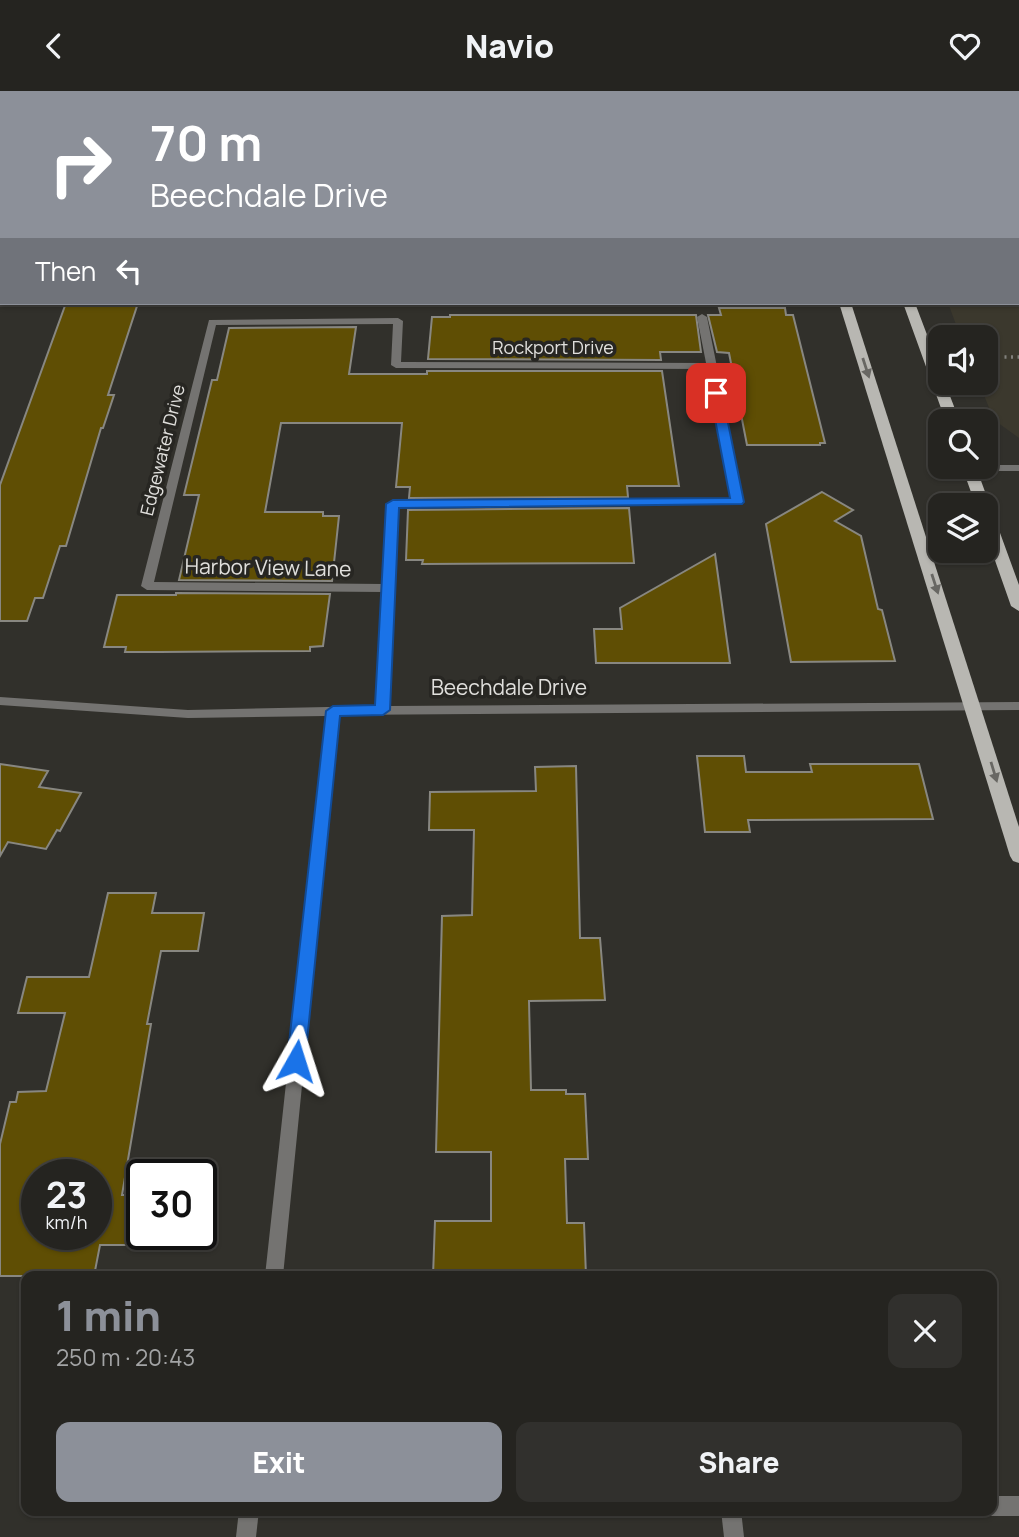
<!DOCTYPE html>
<meta charset="utf-8">
<style>
body{margin:0;font-family:Manrope,sans-serif;background:#31302d;color:#f1f3f6;height:100vh;display:flex;flex-direction:column;font-size:26px;white-space:nowrap}
*{box-sizing:border-box;margin:0}
p{font-size:23px;color:#a3a4a5}
.icon{flex:none;width:38px;height:38px;fill:none;stroke:currentColor;stroke-width:2;stroke-linecap:round;stroke-linejoin:round}
.map{position:relative;flex:1;overflow:hidden}
.panel{position:absolute;left:21px;top:1180px;width:976px;height:245px;display:flex;flex-direction:column;background:#252420;border-radius:14px;box-shadow:0 2px 5px #0004,0 0 0 2px #42413e}
.panel>*{flex:none}
.guide{position:absolute;left:0px;top:0px;width:1020px;height:214px;box-shadow:0 2px 5px #0004,0 0 0 2px #42413e;background:#8c9099;color:#fff;overflow:hidden}
.buttons{position:absolute;left:928px;top:234px;display:grid;gap:14px}
.buttons a{display:grid;place-items:center;width:70px;height:70px;border-radius:14px;background:#252420;box-shadow:0 2px 5px #0004,0 0 0 2px #42413e;font-size:35px}
.speed{position:absolute;left:21px;top:1068px;display:flex;gap:14px;font-size:35px;font-weight:700;text-align:center}
.speed>*{display:grid;place-content:center;width:91px;height:91px;border-radius:50%;background:#252420;box-shadow:0 2px 5px #0004,0 0 0 2px #42413e;line-height:1}
.speed small{font-size:18px;font-weight:400}
.speed .limit{border:4px solid #111;border-radius:10px;background:#fff;color:#111}
.pin{position:absolute;display:grid;place-items:center;width:60px;height:60px;color:#fff;margin:-30px;border-radius:14px;box-shadow:0 4px 10px #0006}
.me{position:absolute;width:77px;margin:-38px;rotate:6deg;stroke-linejoin:round;filter:drop-shadow(0 0 5px #0008)}
.turn{display:flex;align-items:center;gap:24px;height:147px;padding:0 35px;font-size:32px}
.turn .icon{width:91px;height:91px;stroke-width:2.5}
.turn b{display:block;font-size:49px;line-height:60px}
.then{display:flex;align-items:center;height:66px;padding:0 35px;background:#0003;gap:14px;font-size:26px}
.round{display:grid;place-items:center;flex:none;width:74px;height:74px;border-radius:14px;background:#31302d}
.head{display:flex;align-items:center;justify-content:space-between;height:119px;padding:0 35px}
h1{font-size:42px;font-weight:800;line-height:52px;color:#8c9099}
.action{display:flex;gap:14px;margin-top:auto;padding:14px 35px}
.action a{flex:1;height:80px;border-radius:14px;background:#8c9099;color:#fff;font-size:28px;font-weight:800;line-height:80px;text-align:center}
.action a+a{background:#31302d;color:#f1f3f6}
header{display:flex;justify-content:space-between;align-items:center;height:91px;padding:0 35px;background:#252420;font-size:32px;font-weight:800}
.map>svg:first-child{display:block}
.built{fill:#3b382d}
.building{fill:#5f4e04;stroke:#888781;stroke-width:2;fill-rule:evenodd}
.lines{fill:none;stroke-linecap:round;stroke-linejoin:round}
.path{stroke:#81807c;stroke-width:3.5;stroke-dasharray:2 4.5;stroke-linecap:butt}
.service{fill:#747371;fill-rule:evenodd}
.minor{fill:#747371;fill-rule:evenodd}
.primary{fill:#b8b7b2;fill-rule:evenodd}
.oneway{fill:#686763}
.route{fill:#1a73e8;stroke:#114b97;stroke-width:2}
.labels{text-anchor:middle;stroke-width:7;stroke-linejoin:round;paint-order:stroke}
.far-street-label{font-size:18px;fill:#e1e0dd;stroke:#272622}
.street-label{font-size:21px;fill:#e1e0dd;stroke:#272622}
</style>
<header><svg class="icon" aria-label="back" viewBox="0 0 24 24"><path d="M15 5l-7 7 7 7"/></svg>Navio<svg class="icon" aria-label="heart" viewBox="0 0 24 24"><path d="M12 20l-8-8c-3-5 5-10 8-4 3-6 11-1 8 4z"/></svg></header>
<div class="map">
<svg width="1019" height="1446" viewBox="0 0 1019 1446">
<rect width="100%" height="100%" fill="#31302b"/>
<polygon class="built" points="879,0 1019,0 1019,347 994,329 979,292 985,292 985,247 961,247 948,212 1018,212 1018,2"/>
<g class="building">
<polygon points="66,212 138,212 108,304 114,304 103,337 101,337 66,455 60,455 43,507 35,507 27,530 0,530 0,394"/>
<polygon points="719,217 785,217 786,224 793,224 825,352 820,352 820,354 747,354 729,262 717,261 708,224 721,224"/>
<polygon points="450,224 696,224 701,261 660,261 661,269 428,268 432,226 450,226"/>
<polygon points="356,236 349,283 427,283 427,280 662,280 679,395 627,395 628,406 409,407 410,396 396,396 402,332 281,332 265,421 323,421 323,425 339,425 332,490 179,489 199,404 184,404 212,289 217,289 229,237"/>
<polygon points="822,401 853,419 835,430 861,445 878,518 882,519 895,570 791,571 766,433"/>
<polygon points="629,417 634,472 422,473 423,469 406,469 408,419"/>
<polygon points="715,463 730,572 596,572 594,538 622,538 620,517"/>
<polygon points="176,502 330,503 323,555 310,556 310,560 159,561 125,561 126,556 104,556 117,504 176,504"/>
<polygon points="697,665 744,665 746,681 812,681 810,673 919,673 933,728 748,729 750,741 705,741"/>
<polygon points="0,673 48,680 39,696 81,702 60,740 57,739 46,758 8,751 0,765"/>
<polygon points="576,675 580,847 600,847 605,909 529,910 531,999 566,999 566,1003 585,1003 588,1068 565,1068 567,1132 584,1132 586,1185 433,1185 435,1130 491,1130 491,1061 436,1061 442,825 472,824 474,739 429,739 430,701 536,700 535,676"/>
<path d="M108,802H156L152,822H204L198,860H161L147,933H151L122,1104H140L131,1154H100L94,1185H0V1053L10,1011H16L18,1001L46,1000L65,922H18L27,886H89ZM37,1083H96V1143H37Z"/>
</g>
<g class="lines">
<polyline class="path" points="985,266 1019,266"/>
<g class="service">
<polygon points="418,0 426,0 427,2 419,2"/>
<polygon points="985,374 1019,374 1019,380 970,380 964,377 985,376"/>
<polygon points="992,1405 1019,1405 1019,1425 992,1425 985,1422 984,1419 992,1419"/>
<polygon points="721,1419 741,1419 744,1446 724,1446"/>
</g>
<g class="minor">
<path d="M702,223L707,226L744,411L742,413L399,416L390,615L1019,611V619L339,624L283,1185H265L326,625L188,627L0,614V606L188,619L377,615L383,501L147,499L141,495L209,229L398,227L403,230L401,271L706,272L697,226ZM393,233L391,274L396,277L707,278L732,408L393,410L387,413L383,493L154,491L216,234Z"/>
<polygon points="239,1419 259,1419 256,1446 236,1446"/>
</g>
<g class="primary">
<polygon points="767,0 777,0 778,2 768,2"/>
<rect x="826" y="0" width="10" height="2"/>
<polygon points="839,212 851,212 1019,736 1019,772 1013,770 1010,765"/>
<polygon points="903,212 915,212 940,278 940,292 945,292 960,331 946,331"/>
<polygon points="962,376 976,376 1019,494 1019,520 1011,515 985,441 985,415 976,415"/>
</g>
</g>
<defs><path id="oneway-solid" d="M-6-.8H1V-3.2L6.5 0L1 3.2V.8H-6Z" transform="scale(1.75)"/></defs>
<g class="oneway">
<use href="#oneway-solid" transform="translate(866 277) rotate(72)"/>
<use href="#oneway-solid" transform="translate(935 493) rotate(72)"/>
<use href="#oneway-solid" transform="translate(994 681) rotate(73)"/>
</g>
<polygon class="route" points="716,299 722,302 744,411 742,413 399,417 390,619 383,624 340,625 305,970 303,975 296,977 290,975 287,970 326,620 333,615 375,614 386,413 393,409 730,407 710,302"/>
<g class="labels">
<g class="far-street-label">
<text x="553" y="263">Rockport Drive</text>
<text transform="translate(163 359) rotate(-76)" y="6">Edgewater Drive</text>
</g>
<g class="street-label">
<text transform="translate(268 477) rotate(1)" y="7">Harbor View Lane</text>
<text x="509" y="604">Beechdale Drive</text>
</g>
</g>
</svg>
<div class="buttons">
<a><svg class="icon" aria-label="sound" viewBox="0 0 24 24"><path d="M4 9h4l5-4v14l-5-4H4zM17 9q2 3 0 6"/></svg></a>
<a><svg class="icon" aria-label="search" viewBox="0 0 24 24"><circle cx="10" cy="10" r="6"/><path d="M15 15l6 6"/></svg></a>
<a><svg class="icon" aria-label="layers" viewBox="0 0 24 24"><path d="M12 4l9 5-9 5-9-5zM3 14l9 5 9-5"/></svg></a>
</div>
<div class="speed"><div>23<small>km/h</small></div><div class="limit">30</div></div>
<div class="pin" style="left:716px;top:302px;background:#d93025"><svg class="icon" aria-label="arrive" viewBox="0 0 24 24"><path d="M6 21V4h12l-3 4 3 4H6"/></svg></div>
<svg class="me" style="left:296px;top:970px" viewBox="-20 -20 40 40"><path d="M0-17L14 15 0 8-14 15z" fill="#1a73e8" stroke="#fff" stroke-width="4"/></svg>
<div class="guide">
<div class="turn"><svg class="icon" aria-label="right" viewBox="0 0 24 24"><path d="M7 20v-9h11M14 6l5 5-5 5"/></svg><div><b>70 m</b>Beechdale Drive</div></div>
<div class="then">Then<svg class="icon" aria-label="left" viewBox="0 0 24 24"><path d="M17 20v-9H6M10 6l-5 5 5 5"/></svg></div>
</div>
<section class="panel">
<div class="head"><div><h1>1 min</h1><p>250 m · 20:43</p></div><a class="round"><svg class="icon" aria-label="close" viewBox="0 0 24 24"><path d="M6 6l12 12M18 6L6 18"/></svg></a></div>
<div class="action"><a>Exit</a><a>Share</a></div>
</section>
</div>
